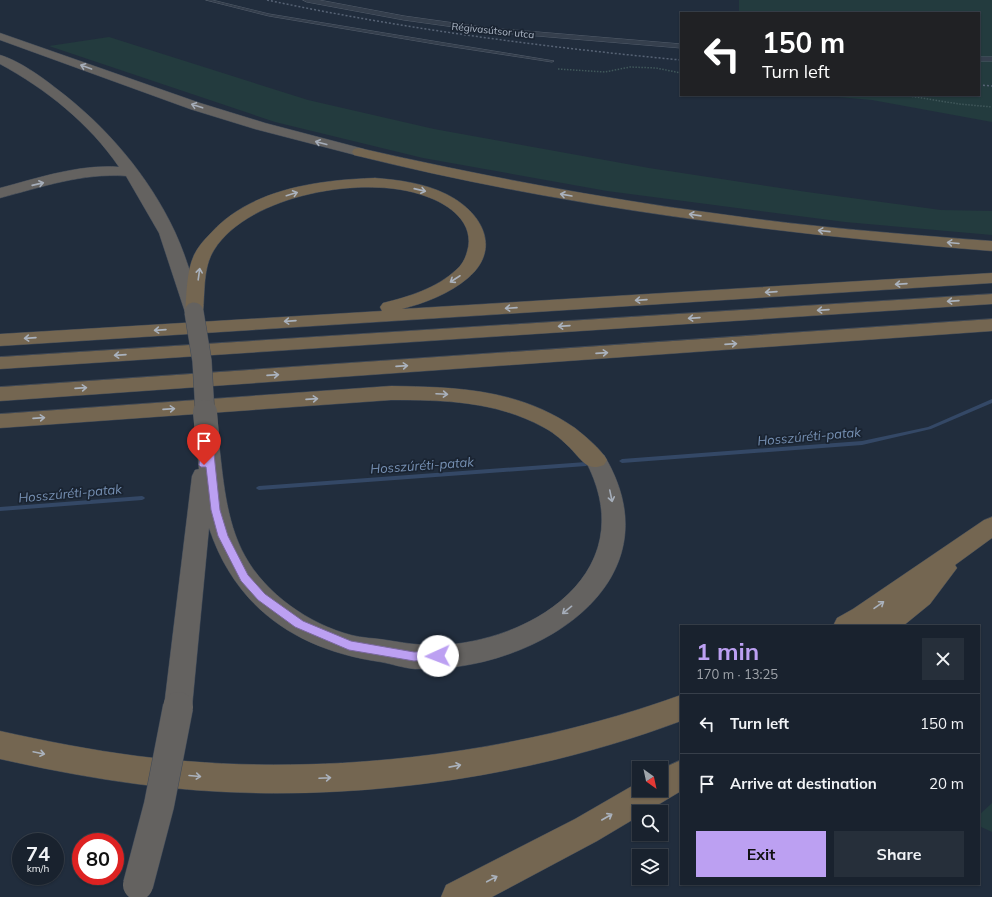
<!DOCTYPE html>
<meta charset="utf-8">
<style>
body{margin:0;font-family:Mulish,sans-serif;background:#262f3a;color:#f1f3f6;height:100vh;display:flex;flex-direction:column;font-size:15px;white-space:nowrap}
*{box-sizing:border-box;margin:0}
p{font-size:13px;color:#9fa4aa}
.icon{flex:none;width:22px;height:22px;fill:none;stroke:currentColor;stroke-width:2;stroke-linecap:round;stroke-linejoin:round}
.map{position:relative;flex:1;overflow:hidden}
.side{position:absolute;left:680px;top:625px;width:300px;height:260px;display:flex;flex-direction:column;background:#19222e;border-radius:0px;box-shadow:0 1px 3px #0004,0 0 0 1px #373f4a}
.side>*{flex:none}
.hud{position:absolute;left:680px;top:12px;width:300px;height:84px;border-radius:0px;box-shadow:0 1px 3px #0004,0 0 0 1px #373f4a;background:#202124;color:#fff;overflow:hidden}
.needle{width:26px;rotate:147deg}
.tools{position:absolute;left:632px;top:761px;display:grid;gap:8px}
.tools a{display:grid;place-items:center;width:36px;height:36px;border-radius:0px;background:#19222e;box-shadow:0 1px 3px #0004,0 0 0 1px #373f4a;font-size:20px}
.speed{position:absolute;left:12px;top:833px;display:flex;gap:8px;font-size:20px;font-weight:700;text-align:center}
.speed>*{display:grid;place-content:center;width:52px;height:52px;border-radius:50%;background:#19222e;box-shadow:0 1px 3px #0004,0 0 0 1px #373f4a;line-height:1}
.speed small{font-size:10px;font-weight:400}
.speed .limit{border:6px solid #d22;background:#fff;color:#111}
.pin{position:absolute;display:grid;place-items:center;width:34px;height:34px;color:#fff;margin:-41px -17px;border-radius:50% 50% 50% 0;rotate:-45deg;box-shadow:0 0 4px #0007}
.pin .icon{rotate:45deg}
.me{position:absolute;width:44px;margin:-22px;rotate:268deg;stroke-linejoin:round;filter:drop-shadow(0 0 3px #0008)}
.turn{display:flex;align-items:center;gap:14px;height:84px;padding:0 16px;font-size:18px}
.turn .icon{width:52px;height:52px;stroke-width:2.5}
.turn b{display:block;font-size:28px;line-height:34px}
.round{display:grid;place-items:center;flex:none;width:42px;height:42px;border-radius:0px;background:#262f3a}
.summary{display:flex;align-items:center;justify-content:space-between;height:68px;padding:0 16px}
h1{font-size:24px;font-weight:700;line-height:30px;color:#bca0f2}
.action{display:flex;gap:8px;margin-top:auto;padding:8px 16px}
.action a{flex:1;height:46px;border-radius:0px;background:#bca0f2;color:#111;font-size:16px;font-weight:700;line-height:46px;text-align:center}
.action a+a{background:#262f3a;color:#f1f3f6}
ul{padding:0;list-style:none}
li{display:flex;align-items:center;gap:12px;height:60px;padding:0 16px;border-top:1px solid #373f4a}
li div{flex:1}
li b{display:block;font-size:15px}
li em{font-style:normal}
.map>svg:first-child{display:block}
.green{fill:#233b3e}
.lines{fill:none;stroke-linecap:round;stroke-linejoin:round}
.stream{fill:#344866;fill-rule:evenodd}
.service-casing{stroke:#535d6b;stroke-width:1}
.minor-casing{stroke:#535d6b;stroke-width:1}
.trunk-casing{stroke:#404a58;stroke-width:1}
.motorway-casing{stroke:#404a58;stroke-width:1}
.path{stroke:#41585b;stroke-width:1.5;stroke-dasharray:1.5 1.5;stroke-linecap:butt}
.service{fill:#353f4d;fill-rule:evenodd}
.minor{fill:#353f4d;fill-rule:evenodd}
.trunk{fill:#646260;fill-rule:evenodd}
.motorway{fill:#746651;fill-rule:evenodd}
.rail{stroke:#576375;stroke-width:1.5;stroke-dasharray:2 2;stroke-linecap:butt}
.trunk-bridge-far2-casing{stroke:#404a58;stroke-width:20;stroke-linecap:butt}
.trunk-bridge-far1-casing{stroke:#404a58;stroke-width:24;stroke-linecap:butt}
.trunk-bridge-casing{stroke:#404a58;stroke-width:31;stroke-linecap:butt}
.trunk-bridge-far2{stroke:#646260;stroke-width:19}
.trunk-bridge-far1{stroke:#646260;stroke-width:24}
.trunk-bridge{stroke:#646260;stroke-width:30}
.oneway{stroke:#a5adb9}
.oneway2{stroke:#aab2bd}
.route{fill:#bca0f2;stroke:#7a689d}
.labels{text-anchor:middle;stroke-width:3.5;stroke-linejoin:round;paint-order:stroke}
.far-street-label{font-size:10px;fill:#b0bac9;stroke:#1a2432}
.water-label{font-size:13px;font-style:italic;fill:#7690b3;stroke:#1a2432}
</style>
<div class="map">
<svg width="992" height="897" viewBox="0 0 992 897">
<rect width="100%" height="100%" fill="#212d3d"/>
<g class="green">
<polygon points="739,0 992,0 992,122 872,100 815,95 979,95 979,13 739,13"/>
<polygon points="109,37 308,100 434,129 649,168 807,192 941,210 992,211 992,235 845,222 607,191 423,158 275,122 49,46"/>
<polygon points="992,803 992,832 979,826 979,815"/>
</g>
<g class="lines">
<g class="stream">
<polygon points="992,399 992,403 931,429 862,445 622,463 619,461 622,459 862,441 928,427"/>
<polygon points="586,462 589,464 586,466 259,490 257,489 256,488 257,487 259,486"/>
<polygon points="142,496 144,497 145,498 144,499 142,500 0,511 0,507"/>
</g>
<g class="service-casing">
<polygon id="service" points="206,0 212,0 269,14 554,61 552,62 441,45 269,16"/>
</g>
<g class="minor-casing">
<g id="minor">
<polygon points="303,0 319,0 404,16 490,28 681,44 681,48 490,32 404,20 307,2"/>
<rect x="979" y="57" width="13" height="4"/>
</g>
</g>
<g class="trunk-casing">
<g id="trunk">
<polygon points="0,33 200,103 265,123 364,149 366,152 364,155 359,156 255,129 190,109 0,40"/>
<path d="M0,55C18,60 42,77 57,89C106,126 149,176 175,232C187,258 194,285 203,312L201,316L194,318L187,316L185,312L159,233L126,176C82,173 42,187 0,198V188C38,178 79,164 119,167C89,123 46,89 0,64Z"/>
<path d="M207,428L215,430L218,435C223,475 225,520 245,556C266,594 309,624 351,635C362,638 374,638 386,640C411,644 429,647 455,644C550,632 640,562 585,460L588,455L596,452L604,455C673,570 562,653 455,667C442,668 428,669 415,669C403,668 392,664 381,662C298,650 236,609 209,528L192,707L188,716L178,720L168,716L164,707L192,476L195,470L199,469L196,435L199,430Z"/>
</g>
</g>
<g class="motorway-casing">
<g id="motorway">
<path d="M359,148C478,175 598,198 720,214C810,227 901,234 992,241V251C777,234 563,207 354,155L352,152L354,149Z"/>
<path d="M375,178C399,180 424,183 446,194C481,211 503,248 468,278C449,294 425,303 402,309L992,273V283L0,346V334L382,311L380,307L383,303C408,297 437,288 456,270C462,265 465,259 467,252C476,223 449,204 425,196C367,174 249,194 214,250C203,267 205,292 203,312L201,316L194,318L187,316L185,312C187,293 186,273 194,255C198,247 203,241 209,235C249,189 317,180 375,178Z"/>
<polygon points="992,294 992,304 0,369 0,357"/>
<polygon points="992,319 992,331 0,401 0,387"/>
<path d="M391,386C457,387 519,389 575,428C586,437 600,448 607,460L604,465C599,467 594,468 589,466C581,462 574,451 567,445C560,438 551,431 543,427C495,401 444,400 391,400L0,428V414Z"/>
<polygon points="992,517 992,538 955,565 957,568 930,604 903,626 871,626 872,624 869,626 833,626 837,618 853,609 984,520"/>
<path d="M681,695V721C513,784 315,808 137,784C91,778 45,769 0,759V731C45,741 91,750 137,756C315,779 512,756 681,695Z"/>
<polygon points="681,760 681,791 646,812 639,812 639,816 597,841 492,897 441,897 446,885 575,819 639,782 639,790 661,790 661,769"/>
</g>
</g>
<g class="path">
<polyline points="558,69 605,72 630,67 656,68 681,73"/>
<polyline points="903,95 959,104 992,107"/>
</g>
<use href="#service" class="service"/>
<use href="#minor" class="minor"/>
<use href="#trunk" class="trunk"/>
<use href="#motorway" class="motorway"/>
<g class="rail">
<path d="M267,0C404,29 542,47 681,60"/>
<polyline points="979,85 992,86"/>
</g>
<g class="trunk-bridge-far2-casing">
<polyline id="trunk-bridge-far2" points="194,312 202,361 205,413"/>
</g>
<g class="trunk-bridge-far1-casing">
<polyline id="trunk-bridge-far1" points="205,412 207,435"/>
</g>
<g class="trunk-bridge-casing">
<polyline id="trunk-bridge" points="138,885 159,805 178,707"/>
</g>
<use href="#trunk-bridge-far2" class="trunk-bridge-far2"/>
<use href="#trunk-bridge-far1" class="trunk-bridge-far1"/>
<use href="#trunk-bridge" class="trunk-bridge"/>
</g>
<defs><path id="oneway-shaft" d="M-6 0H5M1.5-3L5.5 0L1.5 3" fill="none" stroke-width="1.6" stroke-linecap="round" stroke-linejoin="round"/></defs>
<g class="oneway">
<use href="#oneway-shaft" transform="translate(86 67) rotate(-160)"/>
<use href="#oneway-shaft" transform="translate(197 106) rotate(-162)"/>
<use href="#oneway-shaft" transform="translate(321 143) rotate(-165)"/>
<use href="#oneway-shaft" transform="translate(38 184) rotate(-13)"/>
<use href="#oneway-shaft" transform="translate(611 496) rotate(78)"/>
<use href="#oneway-shaft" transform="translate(567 610) rotate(141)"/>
</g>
<g class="oneway2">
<use href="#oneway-shaft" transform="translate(420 190) rotate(13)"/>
<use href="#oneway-shaft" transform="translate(292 194) rotate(-17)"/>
<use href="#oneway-shaft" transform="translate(566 195) rotate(-170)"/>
<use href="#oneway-shaft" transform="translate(695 215) rotate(-172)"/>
<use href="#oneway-shaft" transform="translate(824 231) rotate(-174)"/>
<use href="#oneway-shaft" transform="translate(953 243) rotate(-175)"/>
<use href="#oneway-shaft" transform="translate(199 274) rotate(-82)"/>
<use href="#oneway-shaft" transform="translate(455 279) rotate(147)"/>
<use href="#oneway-shaft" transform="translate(901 284) rotate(176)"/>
<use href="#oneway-shaft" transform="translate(771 292) rotate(176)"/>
<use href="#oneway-shaft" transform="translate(641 300) rotate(176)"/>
<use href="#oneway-shaft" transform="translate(953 301) rotate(176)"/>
<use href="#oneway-shaft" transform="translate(511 308) rotate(176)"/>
<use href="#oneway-shaft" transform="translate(823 310) rotate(176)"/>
<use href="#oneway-shaft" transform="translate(694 318) rotate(176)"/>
<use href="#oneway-shaft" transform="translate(290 321) rotate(176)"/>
<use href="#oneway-shaft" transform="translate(564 326) rotate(176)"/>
<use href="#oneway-shaft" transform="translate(160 330) rotate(176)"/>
<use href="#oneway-shaft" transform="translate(30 338) rotate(176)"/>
<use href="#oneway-shaft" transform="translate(731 344) rotate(-4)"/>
<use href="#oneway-shaft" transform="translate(602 353) rotate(-4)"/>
<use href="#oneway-shaft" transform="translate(120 355) rotate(176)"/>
<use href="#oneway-shaft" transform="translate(402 366) rotate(-4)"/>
<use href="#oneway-shaft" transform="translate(273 375) rotate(-4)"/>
<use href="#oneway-shaft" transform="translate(81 388) rotate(-4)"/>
<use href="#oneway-shaft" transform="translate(442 394) rotate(3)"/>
<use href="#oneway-shaft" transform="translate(312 399) rotate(-4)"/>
<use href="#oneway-shaft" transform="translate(169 409) rotate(-4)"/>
<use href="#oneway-shaft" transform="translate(39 418) rotate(-4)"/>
<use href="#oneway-shaft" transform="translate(879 605) rotate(-35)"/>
<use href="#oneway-shaft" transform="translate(39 753) rotate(12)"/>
<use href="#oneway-shaft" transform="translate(455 766) rotate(-11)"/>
<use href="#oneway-shaft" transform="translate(195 776) rotate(5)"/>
<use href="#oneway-shaft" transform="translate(325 778) rotate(-3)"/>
<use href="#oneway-shaft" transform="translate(607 817) rotate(-30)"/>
<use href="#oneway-shaft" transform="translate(492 879) rotate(-28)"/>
</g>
<polygon class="route" points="207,432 212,435 220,510 228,536 248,575 265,594 303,621 351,641 414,652 438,651 442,652 444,656 442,659 414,661 349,650 295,627 258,600 241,581 218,536 211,510 206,467 201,467 199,465 203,435"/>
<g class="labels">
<g class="far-street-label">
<text transform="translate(493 30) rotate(6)" y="4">Régivasútsor utca</text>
</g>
<g class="water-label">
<text transform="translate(809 436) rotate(-5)" y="5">Hosszúréti-patak</text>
<text transform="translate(422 465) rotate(-4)" y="5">Hosszúréti-patak</text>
<text transform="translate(70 493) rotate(-5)" y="5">Hosszúréti-patak</text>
</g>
</g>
</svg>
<div class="tools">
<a><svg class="needle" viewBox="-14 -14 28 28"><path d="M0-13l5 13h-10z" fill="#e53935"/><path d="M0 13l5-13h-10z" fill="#9fa4aa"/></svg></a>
<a><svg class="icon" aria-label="search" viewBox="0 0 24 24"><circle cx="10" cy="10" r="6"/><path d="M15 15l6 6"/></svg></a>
<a><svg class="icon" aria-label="layers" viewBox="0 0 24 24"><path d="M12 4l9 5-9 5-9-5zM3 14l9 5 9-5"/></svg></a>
</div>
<div class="speed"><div>74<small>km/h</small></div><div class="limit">80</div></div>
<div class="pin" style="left:204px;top:465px;background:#d93025"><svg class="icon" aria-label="arrive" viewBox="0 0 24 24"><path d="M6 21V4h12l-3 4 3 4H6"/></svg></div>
<svg class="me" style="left:438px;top:656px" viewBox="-20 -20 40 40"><circle r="19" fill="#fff"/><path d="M0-13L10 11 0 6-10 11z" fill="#bca0f2"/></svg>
<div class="hud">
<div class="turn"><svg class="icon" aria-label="left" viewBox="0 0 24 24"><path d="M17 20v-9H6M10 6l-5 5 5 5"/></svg><div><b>150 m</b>Turn left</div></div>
</div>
<section class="side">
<div class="summary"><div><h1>1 min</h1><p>170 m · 13:25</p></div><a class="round"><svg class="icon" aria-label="close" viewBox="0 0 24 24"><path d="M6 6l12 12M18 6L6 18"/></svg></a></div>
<ul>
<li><svg class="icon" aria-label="left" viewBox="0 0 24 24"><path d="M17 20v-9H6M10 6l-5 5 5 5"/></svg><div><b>Turn left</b></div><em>150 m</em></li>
<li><svg class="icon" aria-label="arrive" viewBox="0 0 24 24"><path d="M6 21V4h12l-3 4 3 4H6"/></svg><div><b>Arrive at destination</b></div><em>20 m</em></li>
</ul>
<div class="action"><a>Exit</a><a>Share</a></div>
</section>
</div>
